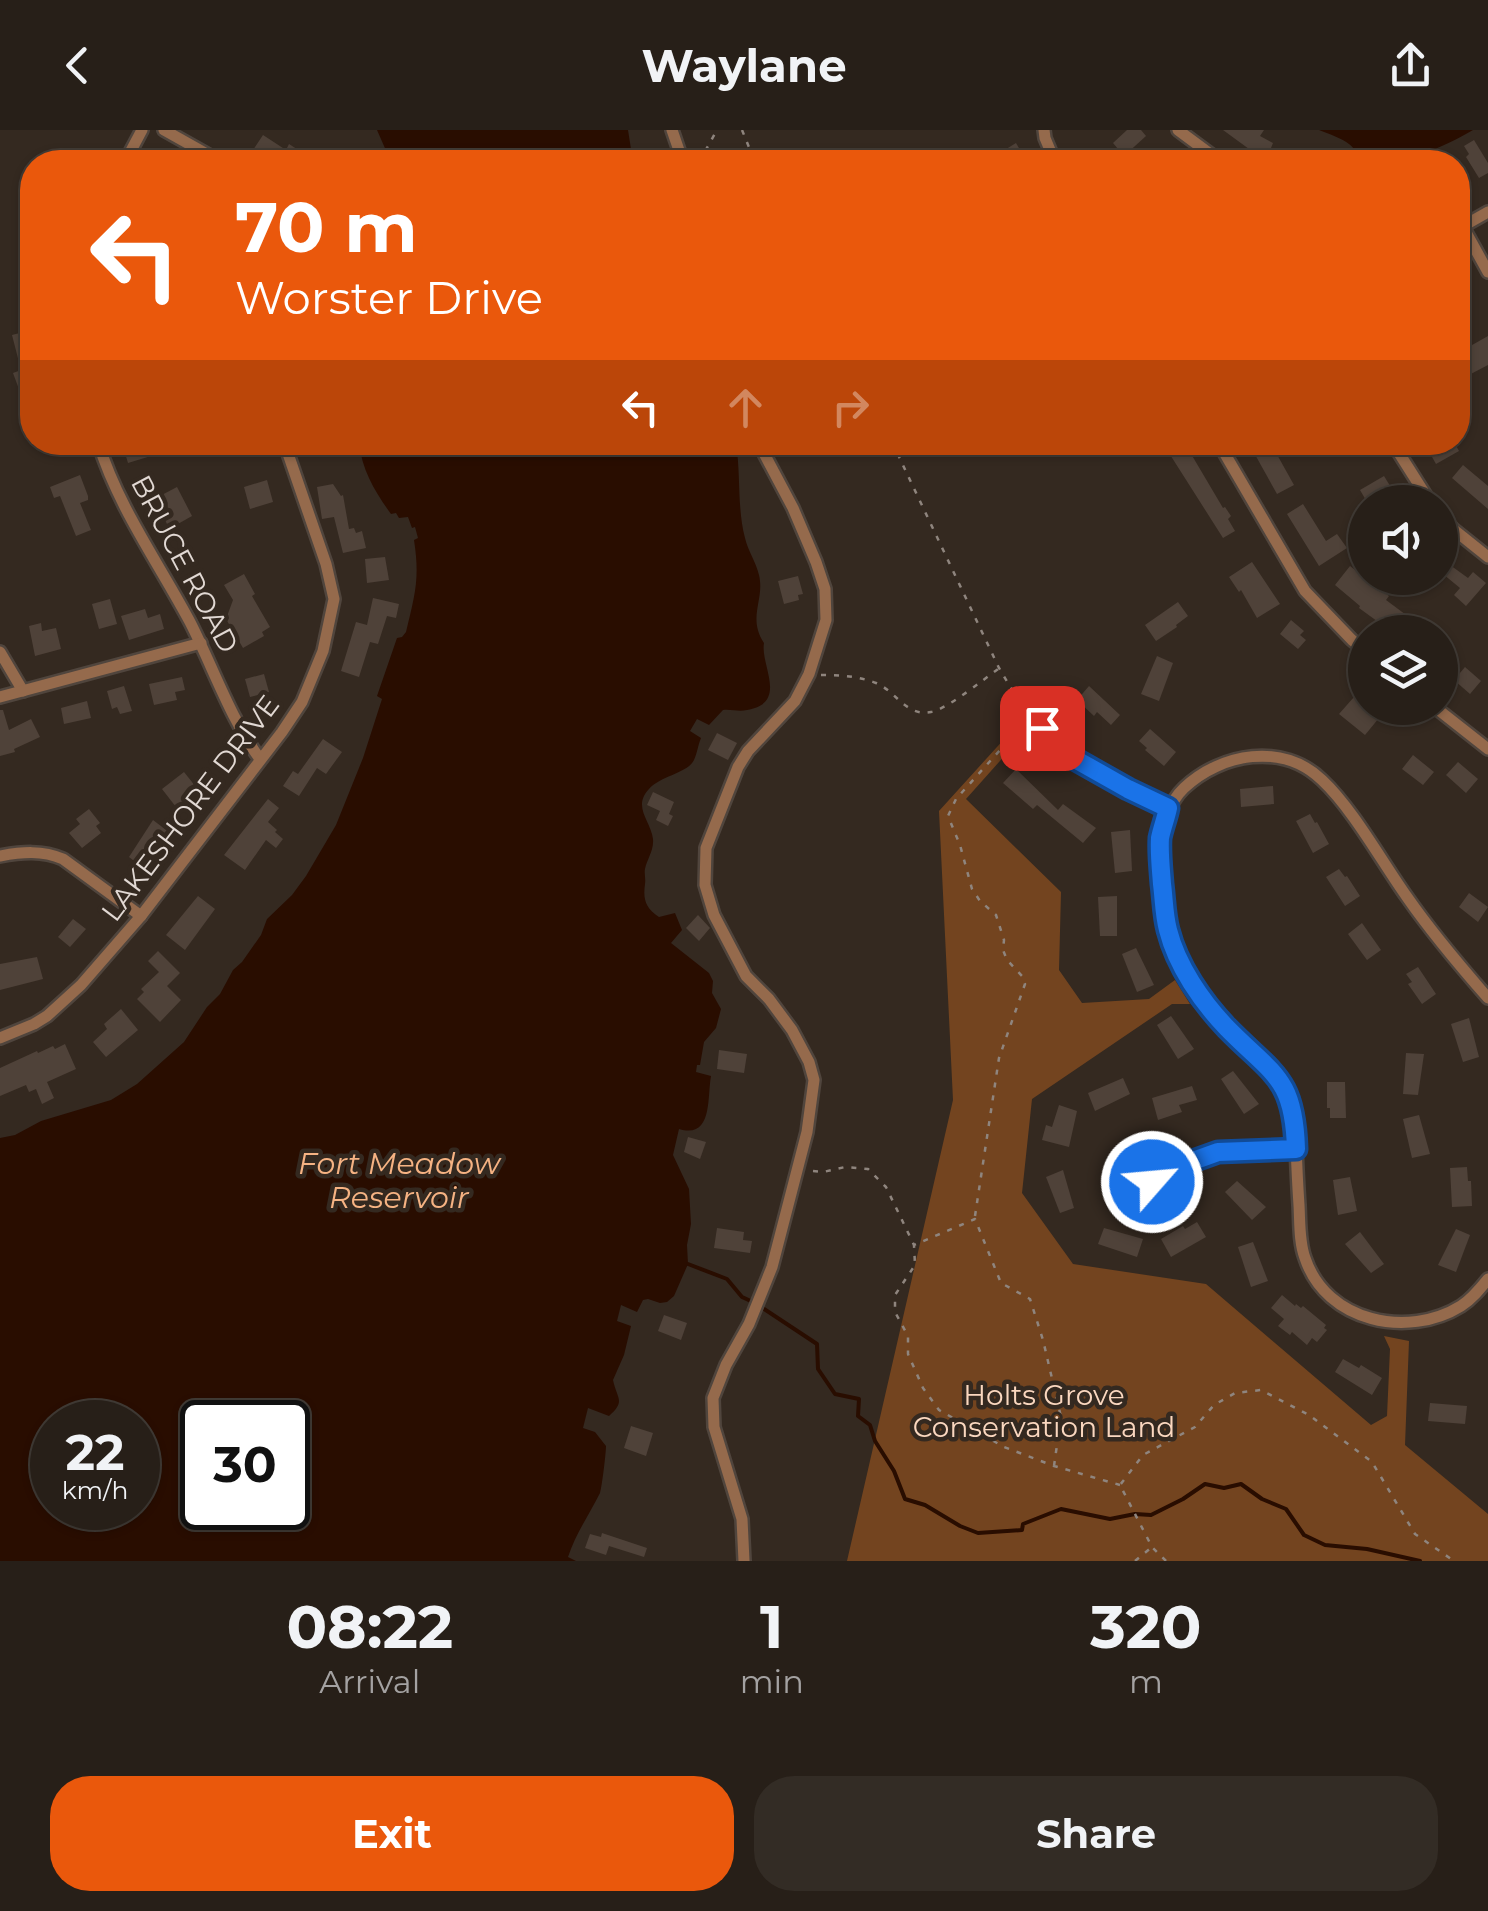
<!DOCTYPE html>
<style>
body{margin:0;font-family:Montserrat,sans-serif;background:#332c25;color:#f1f3f6;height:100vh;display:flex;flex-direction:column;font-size:38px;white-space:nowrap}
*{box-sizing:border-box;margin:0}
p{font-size:32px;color:#a4a2a2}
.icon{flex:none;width:55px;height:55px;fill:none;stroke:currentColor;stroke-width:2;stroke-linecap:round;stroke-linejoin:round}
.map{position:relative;height:1431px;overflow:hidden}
.panel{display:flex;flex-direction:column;background:#271f18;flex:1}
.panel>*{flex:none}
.banner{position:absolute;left:20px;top:20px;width:1450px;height:305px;border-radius:40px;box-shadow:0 2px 8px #0004,0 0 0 2px #433d37;background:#ea580c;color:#fff;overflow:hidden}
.tools{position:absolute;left:1348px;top:355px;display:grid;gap:20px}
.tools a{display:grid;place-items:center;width:110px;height:110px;border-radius:50%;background:#271f18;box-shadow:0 2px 8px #0004,0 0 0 2px #433d37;font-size:50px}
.speed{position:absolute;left:30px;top:1270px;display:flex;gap:20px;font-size:50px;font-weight:700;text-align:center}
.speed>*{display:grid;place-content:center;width:130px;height:130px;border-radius:50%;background:#271f18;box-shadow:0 2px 8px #0004,0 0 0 2px #433d37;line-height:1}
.speed small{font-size:25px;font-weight:400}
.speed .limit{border:5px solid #111;border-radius:15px;background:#fff;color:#111}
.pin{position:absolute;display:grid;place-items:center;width:85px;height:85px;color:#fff;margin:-42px;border-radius:20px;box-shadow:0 5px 15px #0006}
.me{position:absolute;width:110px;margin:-55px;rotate:63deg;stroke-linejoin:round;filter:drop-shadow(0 0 8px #0008)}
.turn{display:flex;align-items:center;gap:35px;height:210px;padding:0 50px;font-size:45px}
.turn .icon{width:130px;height:130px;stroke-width:2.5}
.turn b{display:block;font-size:70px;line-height:85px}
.lanes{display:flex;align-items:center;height:95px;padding:0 50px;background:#0003;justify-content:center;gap:50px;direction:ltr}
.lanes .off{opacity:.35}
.eta{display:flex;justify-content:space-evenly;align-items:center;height:170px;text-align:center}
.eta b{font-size:60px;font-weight:700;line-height:70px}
.button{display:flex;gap:20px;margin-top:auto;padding:20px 50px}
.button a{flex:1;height:115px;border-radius:40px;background:#ea580c;color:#fff;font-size:40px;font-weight:700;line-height:115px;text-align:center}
.button a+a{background:#332c25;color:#f1f3f6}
header{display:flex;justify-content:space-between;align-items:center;height:130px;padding:0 50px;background:#271f18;font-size:45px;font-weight:700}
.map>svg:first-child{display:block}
.green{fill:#73441f}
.water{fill:#290d00;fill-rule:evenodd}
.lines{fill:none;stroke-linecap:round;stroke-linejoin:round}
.stream{stroke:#290d00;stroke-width:4}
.building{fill:#4f4239}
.minor-casing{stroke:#50453d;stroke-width:16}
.path{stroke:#8f857e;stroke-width:2.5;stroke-dasharray:5 8;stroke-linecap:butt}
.minor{stroke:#956a4c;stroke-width:11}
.route-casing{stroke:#114b97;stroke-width:25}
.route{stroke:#1a73e8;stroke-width:18}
.labels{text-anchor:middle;stroke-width:9;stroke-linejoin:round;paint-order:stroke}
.street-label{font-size:28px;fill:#e2d9d4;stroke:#342920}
.park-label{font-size:28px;fill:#fad7bf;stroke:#342920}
.water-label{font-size:30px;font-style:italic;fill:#f6b383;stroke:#342920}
</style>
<header><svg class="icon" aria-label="back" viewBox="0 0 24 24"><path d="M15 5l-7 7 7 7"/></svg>Waylane<svg class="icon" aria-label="share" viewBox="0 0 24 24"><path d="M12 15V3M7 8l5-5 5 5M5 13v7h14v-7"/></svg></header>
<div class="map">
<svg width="1488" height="1431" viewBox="0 0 1488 1431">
<rect width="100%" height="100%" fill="#342920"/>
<polygon class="green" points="1016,596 1024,604 966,669 1061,762 1059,840 1082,873 1149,869 1175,850 1190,874 1172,874 1032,969 1022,1063 1073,1134 1206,1154 1371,1295 1387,1286 1390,1219 1384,1206 1409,1211 1405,1315 1488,1384 1488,1431 847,1431 953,970 939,681"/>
<g class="water">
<polygon points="377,0 628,0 633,32 391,32"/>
<path d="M1319,0H1473C1450,14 1392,41 1365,31C1357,27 1356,19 1349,14C1341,8 1329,4 1319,0Z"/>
<path d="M359,313L736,314C741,344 737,378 745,408C748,421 756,432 759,445C765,470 747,487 764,513C760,535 789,573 747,580C739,582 731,579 723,580L709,595L697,589L690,601L701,608C698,615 697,624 694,630C688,643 660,646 649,659C632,677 651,691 653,709C654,721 647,729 645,739C644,744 646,749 645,754C643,769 645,778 659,787L675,783L682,800L671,813L709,843L713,851L712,863L721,879L716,898L704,912L700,935H697L696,942L711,946C707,968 713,1009 679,999L673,1025L689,1059L691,1094L687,1115L688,1134L674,1166L667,1172L660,1173L648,1169L643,1170L637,1182L621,1175L617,1191L631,1196L624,1225L613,1250C617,1269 626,1271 609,1286L588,1278L583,1298L595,1302L606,1316C606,1323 602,1357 600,1363C589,1385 576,1403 568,1427L576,1431H0V1008L15,1005L41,991L111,970L137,954L184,912L207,877L220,864L233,840L242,832L261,805L267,789L292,765L306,746L336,695L363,628L382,569L377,566L397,508L402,507L406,502C415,464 420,449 414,410L418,408L415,397L412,398L408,387L399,388L396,383L391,384C375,362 362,340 359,313ZM52,1292H138V1378H52ZM202,1292H288V1378H202Z"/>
</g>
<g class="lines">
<g class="stream">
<polyline points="688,1134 727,1149 742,1167 753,1172"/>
<polyline points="761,1177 817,1214 818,1239 835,1264 859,1269 858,1286 870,1295 875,1311 894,1341 905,1369 925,1375 960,1396 978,1403 1022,1400 1023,1394 1061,1379 1110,1389 1135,1384 1151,1385 1183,1369 1205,1354 1224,1358 1241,1354 1262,1369 1286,1379 1304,1405 1325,1415 1367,1419 1420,1431"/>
</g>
</g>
<g class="building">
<polygon points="1127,0 1141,0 1146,6 1124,26 1113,13"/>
<polygon points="1223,0 1264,0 1260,6 1273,13 1267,28 1249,19"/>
<polygon points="263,5 286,20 289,14 317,32 266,32 251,23"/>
<polygon points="1474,10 1488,33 1488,43 1479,48 1466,27 1469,24 1464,16"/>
<polygon points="1016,13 1027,32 985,32"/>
<polygon points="31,200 32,207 32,267 29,268 27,260 20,262 13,243 21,240 12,205"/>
<polygon points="1488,206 1488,235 1467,246 1458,228 1458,223"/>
<polygon points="126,312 141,312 142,316 147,314 151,326 128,333 125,323 129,321"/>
<polygon points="309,312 354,312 354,316 313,327"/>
<polygon points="1162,312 1184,312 1223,378 1225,377 1231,386 1228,389 1235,401 1223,408"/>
<polygon points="1248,312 1270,312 1294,355 1277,364"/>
<polygon points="1437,312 1454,312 1459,321 1436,334 1427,318"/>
<polygon points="1463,335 1488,356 1488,379 1452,348"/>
<polygon points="80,345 88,366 88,370 80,373 91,400 76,406 60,366 54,368 50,357"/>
<polygon points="1384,346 1392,359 1367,372 1360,360"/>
<polygon points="267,350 273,372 250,379 244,357"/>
<polygon points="333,354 341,366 343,365 349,399 354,398 356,403 362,401 366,418 343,423 334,387 322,389 317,357"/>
<polygon points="177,357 192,386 169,399 156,368"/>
<polygon points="1303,374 1326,411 1337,404 1347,418 1319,436 1287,384"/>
<polygon points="1447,422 1455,429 1450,435 1468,448 1473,442 1486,453 1466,476 1454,465 1460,458 1443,444 1440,448 1440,427 1442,428"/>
<polygon points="385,427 389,450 367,453 365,429"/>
<polygon points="1252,432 1280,474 1257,488 1241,460 1239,462 1229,447"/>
<polygon points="1350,436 1389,466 1386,470 1429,502 1392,502 1359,478 1360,476 1335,455"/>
<polygon points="244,444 255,464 252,466 270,497 262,502 264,506 243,518 226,489 233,470 224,455"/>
<polygon points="798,446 803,464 798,465 799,470 784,474 778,451"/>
<polygon points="373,468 399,474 396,488 387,486 378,514 370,512 359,547 341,541 356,492 367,495"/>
<polygon points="110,469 117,494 99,499 92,474"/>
<polygon points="1178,472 1188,486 1176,495 1177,497 1156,511 1145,495"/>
<polygon points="145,479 148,488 160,484 164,499 129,510 121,486"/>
<polygon points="1291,490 1304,501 1300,505 1306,510 1298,519 1280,504"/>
<polygon points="41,493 42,501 56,498 61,519 35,526 29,496"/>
<polygon points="1157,526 1173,533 1159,571 1141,564"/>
<polygon points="1465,537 1481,551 1470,564 1454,550"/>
<polygon points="264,544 269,562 250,567 245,549"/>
<polygon points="182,547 185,560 175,562 177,570 154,575 149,554"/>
<polygon points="124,556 132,581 120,584 117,577 112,579 107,561"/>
<polygon points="1089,556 1120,585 1111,595 1097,582 1094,586 1077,570"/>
<polygon points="1354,567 1379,588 1365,605 1339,584"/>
<polygon points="87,571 91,588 64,594 61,578"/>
<polygon points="0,580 3,580 9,600 31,589 40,607 14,619 15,622 0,626"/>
<polygon points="1150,599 1176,622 1164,636 1145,620 1147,618 1139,611"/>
<polygon points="717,603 737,613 728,630 708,620"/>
<polygon points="323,609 342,622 326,644 317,638 299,666 283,656 293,641 298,644"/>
<polygon points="1413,625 1434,642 1423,655 1402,639"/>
<polygon points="1458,632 1478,649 1466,663 1446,645"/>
<polygon points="1016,639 1058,680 1063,674 1096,698 1083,713 1037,675 1033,679 1003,653"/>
<polygon points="184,642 196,657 186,665 188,668 176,677 162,659"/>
<polygon points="1273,656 1274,674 1241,677 1240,659"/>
<polygon points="653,662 674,672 669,684 673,686 668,696 656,690 660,681 647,675"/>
<polygon points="268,669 279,678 268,692 277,700 275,702 283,709 276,718 266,710 245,740 224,725"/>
<polygon points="89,679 100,693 96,696 101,703 82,718 69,703 80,694 76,689"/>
<polygon points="1310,684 1315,693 1317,692 1329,714 1313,723 1296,691"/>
<polygon points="153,690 170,703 142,737 129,727"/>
<polygon points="1130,700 1132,741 1115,743 1111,702"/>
<polygon points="1339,739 1345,747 1347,746 1360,766 1345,776 1326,747"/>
<polygon points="1469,763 1488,777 1478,792 1459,777"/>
<polygon points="198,766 215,779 185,820 166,805"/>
<polygon points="1117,766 1117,806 1100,806 1098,767"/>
<polygon points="698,785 710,798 699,811 686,798"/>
<polygon points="73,789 86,799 70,817 58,807"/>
<polygon points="1362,793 1381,820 1367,830 1348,804"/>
<polygon points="1136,818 1154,855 1137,862 1122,824"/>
<polygon points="158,821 180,843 167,856 181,870 160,892 137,869 144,862 141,859 159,842 148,831"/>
<polygon points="37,827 43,849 0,860 0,834"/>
<polygon points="1418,837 1436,864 1422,874 1408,854 1412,852 1406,844"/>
<polygon points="121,879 138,900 106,927 93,912 107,899 104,894"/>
<polygon points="1171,886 1194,919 1178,929 1157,895"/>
<polygon points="1469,888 1479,927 1463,932 1451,894"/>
<polygon points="65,914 76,939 47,952 54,968 42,974 36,959 29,962 26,955 0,966 0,938 37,921 38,923 53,916 55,919"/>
<polygon points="719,920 747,924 744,943 717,939"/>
<polygon points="1406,923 1424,924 1418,965 1403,964"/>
<polygon points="1233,941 1259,974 1244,984 1221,949"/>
<polygon points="1123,948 1130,964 1095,981 1088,963"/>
<polygon points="1327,952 1345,952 1346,988 1330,988 1330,978 1327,978"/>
<polygon points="1192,956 1197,970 1179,975 1182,982 1158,990 1152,968"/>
<polygon points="1059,975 1077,981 1069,1017 1042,1010 1046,995 1052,997"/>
<polygon points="1419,985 1430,1024 1412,1028 1403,989"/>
<polygon points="688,1007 706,1012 700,1029 684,1022"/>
<polygon points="1467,1037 1468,1051 1471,1051 1472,1076 1452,1077 1450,1038"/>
<polygon points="1063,1040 1074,1078 1060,1083 1046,1047"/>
<polygon points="1350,1047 1357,1081 1338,1085 1333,1050"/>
<polygon points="1237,1051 1266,1077 1252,1090 1225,1062"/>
<polygon points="1197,1092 1206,1107 1171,1127 1161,1109 1183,1096 1185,1099"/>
<polygon points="717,1098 744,1102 743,1110 752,1111 750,1123 714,1118"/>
<polygon points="1104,1098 1143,1109 1137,1127 1098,1114"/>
<polygon points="1456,1099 1470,1105 1456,1142 1438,1135"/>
<polygon points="1360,1102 1384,1134 1371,1143 1345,1114"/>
<polygon points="1253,1112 1268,1151 1251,1157 1238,1117"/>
<polygon points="1282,1165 1295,1176 1296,1174 1301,1178 1303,1176 1326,1195 1324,1198 1327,1200 1317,1212 1312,1208 1307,1215 1292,1202 1290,1205 1278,1196 1284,1189 1271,1178"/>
<polygon points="664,1185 687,1193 681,1210 658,1201"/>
<polygon points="1343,1229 1359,1238 1361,1235 1382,1248 1372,1265 1335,1242"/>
<polygon points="1430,1273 1467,1276 1465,1294 1428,1291"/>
<polygon points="631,1296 653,1303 646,1326 624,1318"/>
<polygon points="602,1403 647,1418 644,1427 609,1416 606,1425 585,1418 590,1404 601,1407"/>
</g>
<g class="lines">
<g class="minor-casing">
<g id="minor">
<polyline points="164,0 221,32"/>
<polyline points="672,0 683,32"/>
<polyline points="1044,0 1045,8 1055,32"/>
<polyline points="1178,0 1221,32"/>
<polyline points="125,32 142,0"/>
<polyline points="1463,97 1488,142"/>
<polyline points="1458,99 1488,82"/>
<path d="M98,312C118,377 158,432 190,492C213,537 230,588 260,629"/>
<polyline points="1218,312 1305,461 1352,510 1365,521"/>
<polyline points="1392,312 1430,372"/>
<polyline points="1440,384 1453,399 1488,427"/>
<polyline points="0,522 23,561"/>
<polyline points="0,567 201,513"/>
<polyline points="1436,578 1488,619"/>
<polyline points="1042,599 1073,628 1168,679"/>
<path d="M0,726C22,722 42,720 63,729L141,786"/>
<path d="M1488,868C1460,836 1432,803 1407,767C1382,732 1353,679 1322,650C1283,612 1221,623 1184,658C1152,688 1157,763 1169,803C1180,838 1202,874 1229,900C1260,930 1285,944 1295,989C1296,1018 1297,1046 1299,1075C1300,1092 1299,1112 1305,1128C1326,1192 1408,1209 1461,1176C1472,1169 1480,1159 1488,1149"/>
<polyline points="0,908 34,894 47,886 81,855 141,786 282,602 302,572 323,521 334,469 326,434 284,312"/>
<polyline points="1152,1052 1179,1036 1218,1022 1296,1019"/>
<polyline points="744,1431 742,1389 714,1297 713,1268 726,1235 749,1194 772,1137 807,1002 814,950 809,932 792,900 769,869 746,846 714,785 705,755 706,718 738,637 748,621 795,571 809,544 826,490 825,459 816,432 793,378 758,312"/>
</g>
</g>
<g class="path">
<polyline points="742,0 755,32"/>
<polyline points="699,32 717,0"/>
<polyline points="892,312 999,538 1014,563 1035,591"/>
<path d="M821,545C840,545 858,546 876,553C896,561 906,587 931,582C947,579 983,550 998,539"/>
<polyline points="813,1041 823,1042 845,1037 868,1039 886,1057 914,1115"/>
<polyline points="975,1086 999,928 1025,854 1022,846 1007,830 1003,820 1004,810 996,785 980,771 972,759 960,715 948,686 956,669 1019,599 1030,599"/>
<polyline points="1054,1336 1061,1287 1043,1210 1030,1169 1001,1153 975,1089 914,1115 915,1135 895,1165 895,1182 908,1206 908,1224 923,1258 939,1280 1004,1317 1054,1336 1120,1355"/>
<polyline points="1135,1431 1152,1417"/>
<polyline points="1166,1431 1152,1417 1120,1355 1143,1325 1195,1297 1214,1275 1235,1263 1261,1260 1309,1285 1372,1332 1415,1404 1454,1431"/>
</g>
<use href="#minor" class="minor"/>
</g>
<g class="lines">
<g class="route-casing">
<path id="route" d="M1042,598L1073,628L1128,659L1168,678C1166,688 1162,698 1160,708C1159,723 1161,740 1162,754C1164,769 1164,785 1168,800C1177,836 1202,872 1227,898C1273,945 1294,947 1296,1019L1218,1022L1179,1036L1152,1052"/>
</g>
<use href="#route" class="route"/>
</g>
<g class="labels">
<g class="street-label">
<text transform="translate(185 434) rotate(62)" y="10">BRUCE ROAD</text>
<text transform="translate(190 678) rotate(-53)" y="10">LAKESHORE DRIVE</text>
</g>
<g class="park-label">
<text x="1044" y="1275">Holts Grove<tspan x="1044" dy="32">Conservation Land</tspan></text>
</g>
<g class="water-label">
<text x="399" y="1044">Fort Meadow<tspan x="399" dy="34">Reservoir</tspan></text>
</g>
</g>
</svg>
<div class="tools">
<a><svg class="icon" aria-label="sound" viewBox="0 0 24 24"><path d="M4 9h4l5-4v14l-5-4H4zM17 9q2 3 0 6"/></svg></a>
<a><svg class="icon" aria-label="layers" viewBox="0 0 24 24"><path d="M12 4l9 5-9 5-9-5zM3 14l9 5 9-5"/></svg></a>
</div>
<div class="speed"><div>22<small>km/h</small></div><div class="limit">30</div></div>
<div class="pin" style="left:1042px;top:598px;background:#d93025"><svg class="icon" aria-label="arrive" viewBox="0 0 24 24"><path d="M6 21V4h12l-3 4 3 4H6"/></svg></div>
<svg class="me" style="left:1152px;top:1052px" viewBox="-20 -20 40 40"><circle r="17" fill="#1a73e8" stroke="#fff" stroke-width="3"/><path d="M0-11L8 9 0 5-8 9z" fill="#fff"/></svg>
<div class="banner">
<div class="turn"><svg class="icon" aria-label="left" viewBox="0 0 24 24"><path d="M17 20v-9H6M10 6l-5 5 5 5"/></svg><div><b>70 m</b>Worster Drive</div></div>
<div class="lanes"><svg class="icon" aria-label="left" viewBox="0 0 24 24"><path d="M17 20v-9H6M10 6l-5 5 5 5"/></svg><svg class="icon off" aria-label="ahead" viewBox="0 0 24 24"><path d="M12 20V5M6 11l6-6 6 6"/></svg><svg class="icon off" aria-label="right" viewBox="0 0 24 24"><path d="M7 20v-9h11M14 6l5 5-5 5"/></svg></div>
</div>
</div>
<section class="panel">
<div class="eta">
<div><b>08:22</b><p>Arrival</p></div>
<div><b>1</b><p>min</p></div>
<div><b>320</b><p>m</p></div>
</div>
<div class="button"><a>Exit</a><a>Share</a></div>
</section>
